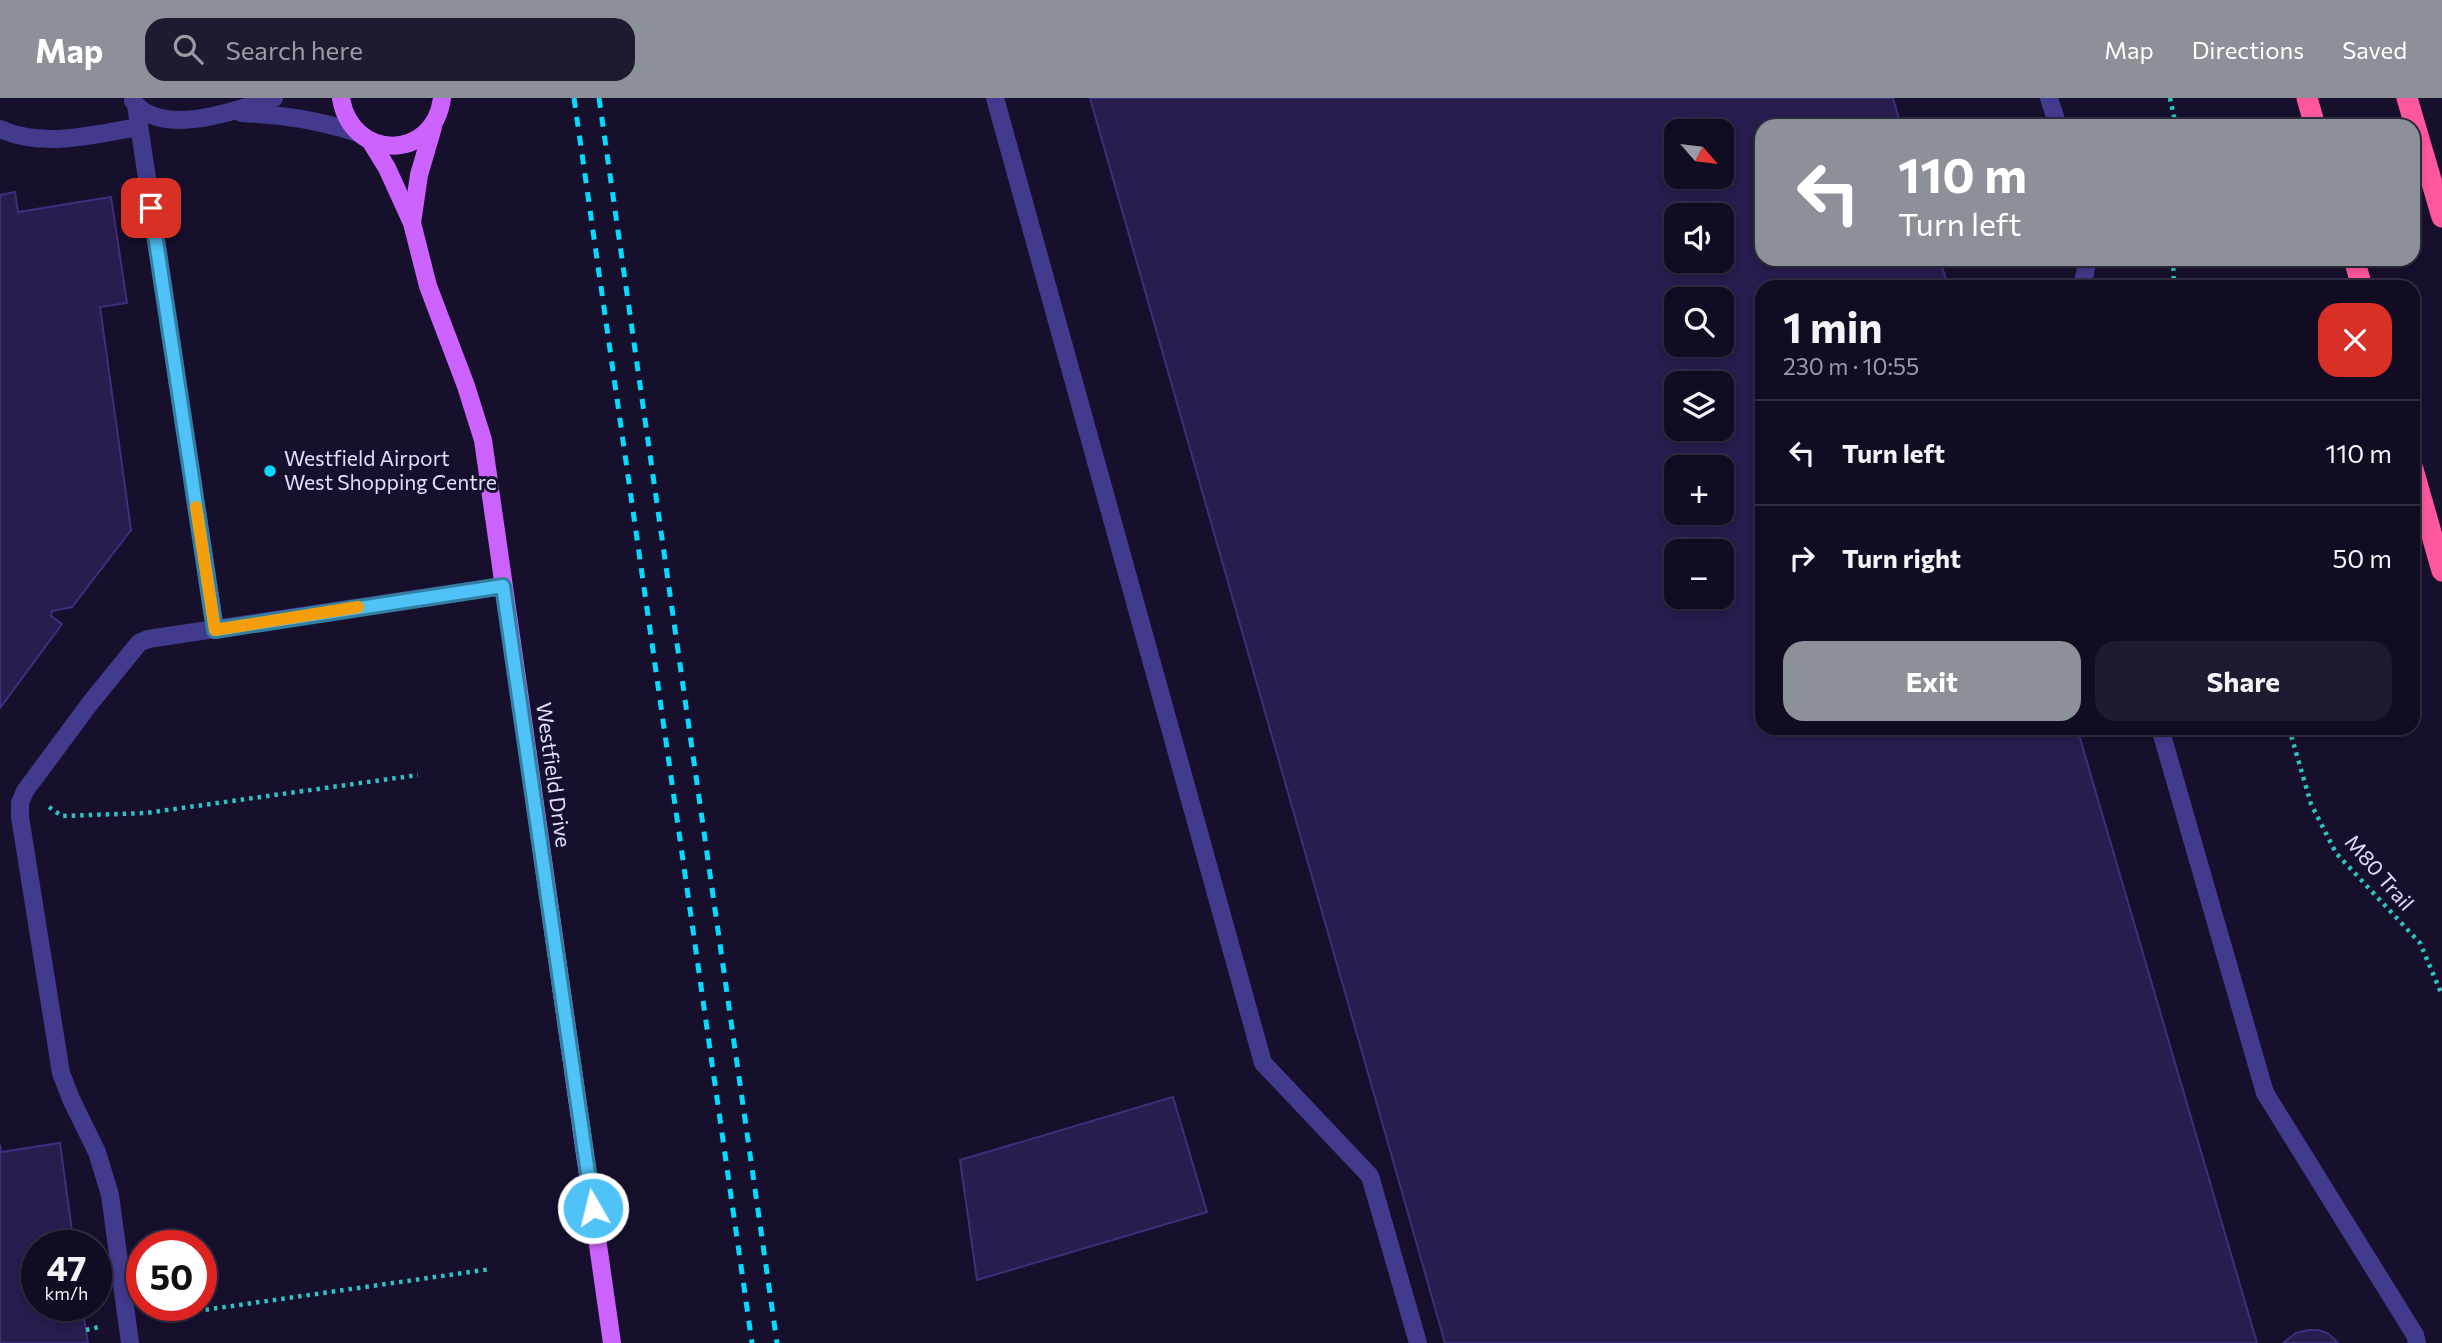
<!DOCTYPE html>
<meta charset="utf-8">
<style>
body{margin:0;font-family:Commissioner,sans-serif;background:#1e1a2f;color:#f1f3f6;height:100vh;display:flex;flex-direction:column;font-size:26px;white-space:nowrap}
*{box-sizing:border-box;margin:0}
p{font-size:23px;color:#9c9ba5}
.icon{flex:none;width:38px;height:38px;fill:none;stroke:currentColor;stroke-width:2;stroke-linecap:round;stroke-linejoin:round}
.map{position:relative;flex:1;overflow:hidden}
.drawer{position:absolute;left:1755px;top:182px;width:665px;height:455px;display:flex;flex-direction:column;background:#110c22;border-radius:21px;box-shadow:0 4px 10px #0003,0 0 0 2px #302c40}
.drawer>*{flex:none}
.banner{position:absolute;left:1755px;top:21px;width:665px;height:147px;border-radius:21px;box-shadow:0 4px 10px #0003,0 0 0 2px #302c40;background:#8c9099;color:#fff;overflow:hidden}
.needle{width:46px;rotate:118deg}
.buttons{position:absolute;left:1664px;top:21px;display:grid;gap:14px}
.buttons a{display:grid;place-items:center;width:70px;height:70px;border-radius:14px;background:#110c22;box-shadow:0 4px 10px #0003,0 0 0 2px #302c40;font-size:35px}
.speed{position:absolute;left:21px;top:1132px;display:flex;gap:14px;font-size:35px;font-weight:700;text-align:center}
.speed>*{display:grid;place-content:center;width:91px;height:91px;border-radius:50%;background:#110c22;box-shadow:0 4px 10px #0003,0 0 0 2px #302c40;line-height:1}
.speed small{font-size:18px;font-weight:400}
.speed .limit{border:10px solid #d22;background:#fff;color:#111}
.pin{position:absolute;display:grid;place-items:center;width:60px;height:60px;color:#fff;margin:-30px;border-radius:14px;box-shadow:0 4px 10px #0006}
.me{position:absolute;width:77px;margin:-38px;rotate:352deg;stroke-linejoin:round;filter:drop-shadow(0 0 5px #0008)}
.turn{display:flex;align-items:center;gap:24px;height:147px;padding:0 28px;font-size:32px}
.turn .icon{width:91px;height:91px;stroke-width:2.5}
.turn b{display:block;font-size:49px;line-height:60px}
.round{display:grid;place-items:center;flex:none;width:74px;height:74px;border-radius:21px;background:#1e1a2f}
.summary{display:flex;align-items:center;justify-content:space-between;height:119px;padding:0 28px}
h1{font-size:42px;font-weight:700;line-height:52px}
.button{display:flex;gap:14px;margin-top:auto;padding:14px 28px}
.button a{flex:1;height:80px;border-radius:21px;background:#8c9099;color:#fff;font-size:28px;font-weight:700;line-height:80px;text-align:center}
.button a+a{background:#1e1a2f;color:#f1f3f6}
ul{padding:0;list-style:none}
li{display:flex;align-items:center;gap:21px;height:105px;padding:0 28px;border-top:2px solid #302c40}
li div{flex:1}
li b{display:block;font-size:26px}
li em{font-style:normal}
header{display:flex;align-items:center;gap:42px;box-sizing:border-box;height:98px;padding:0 35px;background:#8c9099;color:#fff}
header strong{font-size:33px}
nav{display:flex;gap:38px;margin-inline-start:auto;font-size:24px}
.search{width:490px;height:63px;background:#1e1a2f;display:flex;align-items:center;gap:18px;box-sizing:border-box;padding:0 24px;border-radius:21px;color:#9c9ba5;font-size:26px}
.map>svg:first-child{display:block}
.building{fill:#291c4e;stroke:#412d7b;stroke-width:2;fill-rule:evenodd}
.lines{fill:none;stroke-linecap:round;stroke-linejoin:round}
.path{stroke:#2cc3c2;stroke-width:4.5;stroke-dasharray:3.5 5;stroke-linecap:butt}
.minor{stroke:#423a8d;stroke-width:18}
.major{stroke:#cd63ff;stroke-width:18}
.highway{stroke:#ff579e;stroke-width:21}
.rail{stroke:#08d9ff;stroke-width:5;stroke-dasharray:10 9;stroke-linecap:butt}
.route-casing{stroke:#337fa1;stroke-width:18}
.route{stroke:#4fc3f7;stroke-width:12}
.slow{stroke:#f59e0b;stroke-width:12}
.poi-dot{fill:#08d9ff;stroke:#17102d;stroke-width:2.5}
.labels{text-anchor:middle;stroke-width:6;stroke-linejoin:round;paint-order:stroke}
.poi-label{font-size:21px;fill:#e2dcff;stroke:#17102d;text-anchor:start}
.street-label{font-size:21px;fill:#e2dcff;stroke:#17102d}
</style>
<header>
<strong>Map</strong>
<div class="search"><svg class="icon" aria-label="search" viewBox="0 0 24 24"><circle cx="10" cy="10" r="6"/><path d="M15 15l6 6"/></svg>Search here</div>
<nav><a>Map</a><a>Directions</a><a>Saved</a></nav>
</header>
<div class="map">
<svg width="2442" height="1245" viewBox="0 0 2442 1245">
<rect width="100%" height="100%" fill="#17102d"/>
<g class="building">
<path d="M1090,0H1893L1901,28H1762V161H1940L1948,189H1762V630H2077L2257,1245H1445ZM1676,33H1722V79H1676ZM1676,117H1722V163H1676ZM1676,201H1722V247H1676ZM1676,285H1722V331H1676ZM1676,369H1722V415H1676ZM1676,453H1722V499H1676Z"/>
<polygon points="15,94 18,114 111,99 127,205 100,209 131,432 72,509 52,513 51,518 62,526 0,610 0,97"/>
<polygon points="1173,999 1207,1114 977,1182 960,1062"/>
<polygon points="60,1045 74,1148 37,1148 37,1208 82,1208 88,1245 0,1245 0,1046 1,1054"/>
<polygon points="2308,1232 2319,1232 2329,1236 2338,1245 2283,1245 2296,1235"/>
</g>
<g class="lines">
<g class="path">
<polyline points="2170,0 2176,28"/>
<polyline points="2173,161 2174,189"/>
<polyline points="2289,630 2311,706 2336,755 2420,845 2442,897"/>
<polyline points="49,709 62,718 146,715 418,677"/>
<polyline points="155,1219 491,1171"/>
<polyline points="86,1232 99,1229"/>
</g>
<g class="minor">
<polyline points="995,0 1263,965 1370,1078 1418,1245"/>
<polyline points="2049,0 2058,28"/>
<path d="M133,3C161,41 238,12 274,0"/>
<polyline points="136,7 215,532"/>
<path d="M241,15C285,17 317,22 358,35"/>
<path d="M0,31C44,51 93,36 139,29"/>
<polyline points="2082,189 2088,161"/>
<polyline points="2160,630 2265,995 2415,1237 2417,1245"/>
<polyline points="130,1245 110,1097 97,1054 71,1001 61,975 20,719 20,705 25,693 91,604 139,545 148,541 503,488"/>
</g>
<g class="major">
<path d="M341,0C351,63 434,64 442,0"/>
<polyline points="371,44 387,70 412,125 428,188 466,288 483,342 612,1245"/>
<polyline points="412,125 419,77 433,29"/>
</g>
<g class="highway">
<polyline points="2307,0 2315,28"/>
<polyline points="2407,0 2442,119"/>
<polyline points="2354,161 2362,189"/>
<polyline points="2413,371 2442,473"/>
</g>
<g class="rail">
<polyline points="574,0 752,1245"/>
<polyline points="599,0 777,1245"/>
</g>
</g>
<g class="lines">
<g class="route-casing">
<polyline id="route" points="151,110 215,532 503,488 593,1110"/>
</g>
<use href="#route" class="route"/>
<polyline class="slow" points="196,409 215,532 358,509"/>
</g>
<circle class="poi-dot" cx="270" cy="373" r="7"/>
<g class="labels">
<g class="poi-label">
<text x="284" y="368">Westfield Airport<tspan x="284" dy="24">West Shopping Centre</tspan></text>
</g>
<g class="street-label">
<text transform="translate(553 677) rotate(82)" y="7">Westfield Drive</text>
<text transform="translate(2379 775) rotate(49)" y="7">M80 Trail</text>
</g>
</g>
</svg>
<div class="buttons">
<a><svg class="needle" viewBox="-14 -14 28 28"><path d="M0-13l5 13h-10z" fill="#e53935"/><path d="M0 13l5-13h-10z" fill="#9c9ba5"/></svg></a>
<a><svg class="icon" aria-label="sound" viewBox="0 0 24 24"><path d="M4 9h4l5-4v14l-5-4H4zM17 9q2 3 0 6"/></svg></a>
<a><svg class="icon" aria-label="search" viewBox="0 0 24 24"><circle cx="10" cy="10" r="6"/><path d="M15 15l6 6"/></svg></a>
<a><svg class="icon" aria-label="layers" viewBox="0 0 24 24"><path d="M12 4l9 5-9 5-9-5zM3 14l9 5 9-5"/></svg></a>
<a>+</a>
<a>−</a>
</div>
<div class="speed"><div>47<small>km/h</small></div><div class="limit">50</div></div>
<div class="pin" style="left:151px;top:110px;background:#d93025"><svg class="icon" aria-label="arrive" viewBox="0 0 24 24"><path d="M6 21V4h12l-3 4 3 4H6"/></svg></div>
<svg class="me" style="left:593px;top:1110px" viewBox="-20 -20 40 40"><circle r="17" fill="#4fc3f7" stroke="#fff" stroke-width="3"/><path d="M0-11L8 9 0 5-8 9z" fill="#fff"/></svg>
<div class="banner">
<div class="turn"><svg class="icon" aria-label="left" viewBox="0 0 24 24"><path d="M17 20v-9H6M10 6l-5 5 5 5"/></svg><div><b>110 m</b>Turn left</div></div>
</div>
<section class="drawer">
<div class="summary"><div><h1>1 min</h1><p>230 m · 10:55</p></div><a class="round" style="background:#d93025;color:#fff"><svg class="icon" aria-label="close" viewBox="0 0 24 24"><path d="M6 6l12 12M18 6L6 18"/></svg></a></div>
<ul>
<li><svg class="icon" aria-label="left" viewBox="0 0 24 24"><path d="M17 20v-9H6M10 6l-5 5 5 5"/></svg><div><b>Turn left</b></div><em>110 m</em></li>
<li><svg class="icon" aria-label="right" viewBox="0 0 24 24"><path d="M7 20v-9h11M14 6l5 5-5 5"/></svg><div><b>Turn right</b></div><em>50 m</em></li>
</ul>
<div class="button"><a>Exit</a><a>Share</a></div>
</section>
</div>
